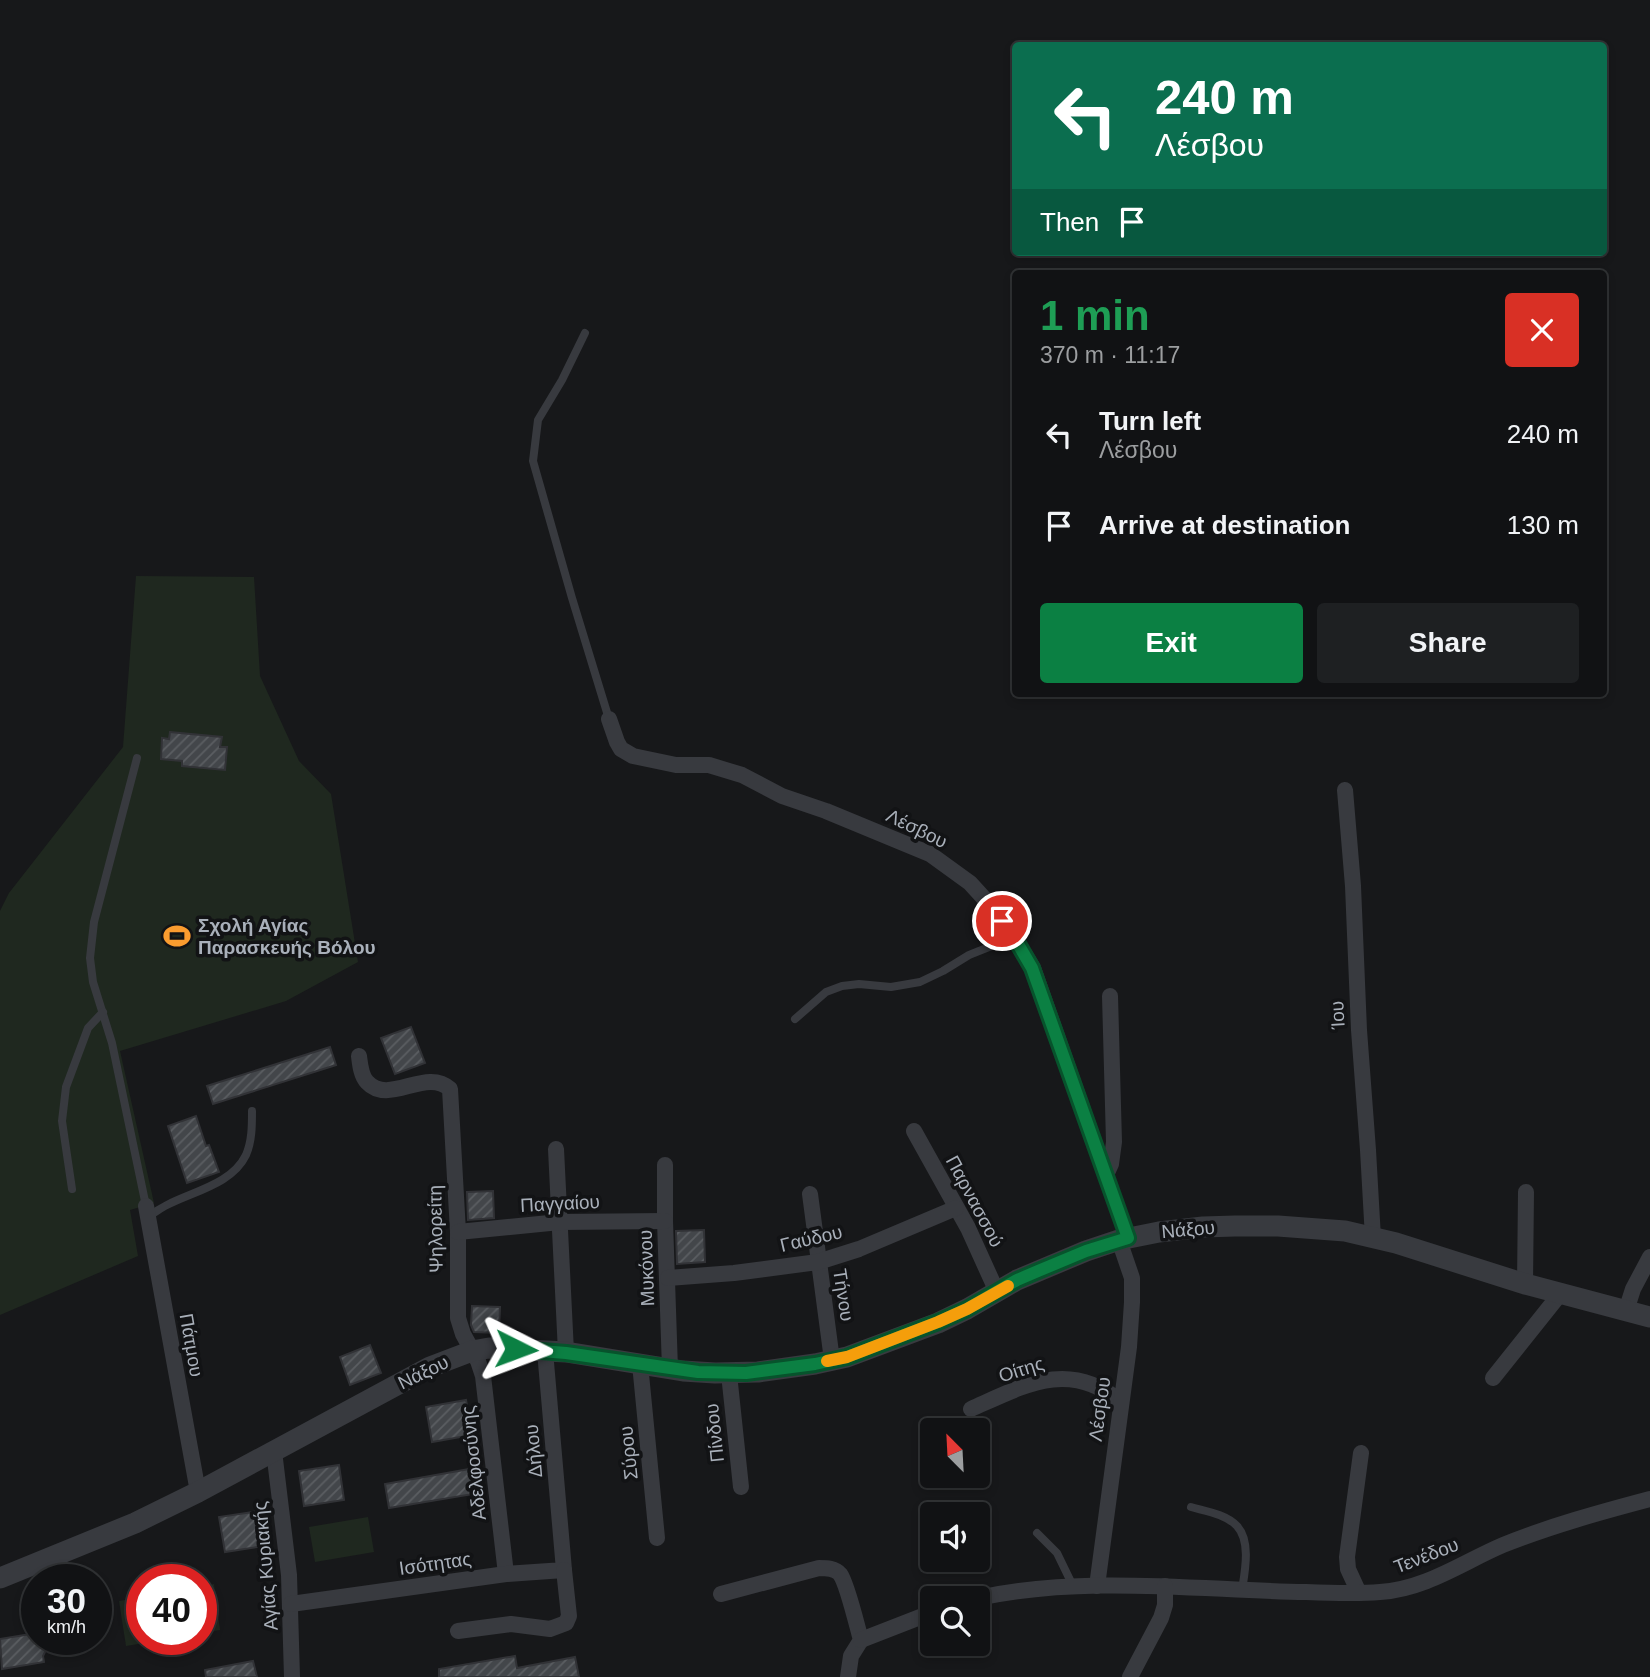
<!DOCTYPE html>
<meta charset="utf-8">
<style>
body{margin:0;font-family:Arial,sans-serif;background:#1e2022;color:#f1f3f6;height:100vh;display:flex;flex-direction:column;font-size:26px;white-space:nowrap}
*{box-sizing:border-box;margin:0}
p{font-size:23px;color:#9c9ea0}
.icon{flex:none;width:38px;height:38px;fill:none;stroke:currentColor;stroke-width:2;stroke-linecap:round;stroke-linejoin:round}
.map{position:relative;flex:1;overflow:hidden}
.panel{position:absolute;left:1012px;top:270px;width:595px;height:427px;display:flex;flex-direction:column;background:#111214;border-radius:7px;box-shadow:0 4px 10px #0003,0 0 0 2px #303234}
.panel>*{flex:none}
.banner{position:absolute;left:1012px;top:42px;width:595px;height:214px;border-radius:7px;box-shadow:0 4px 10px #0003,0 0 0 2px #303234;background:#0b6e4f;color:#fff;overflow:hidden}
.needle{width:46px;rotate:336deg}
.tools{position:absolute;left:920px;top:1418px;display:grid;gap:14px}
.tools a{display:grid;place-items:center;width:70px;height:70px;border-radius:7px;background:#111214;box-shadow:0 4px 10px #0003,0 0 0 2px #303234;font-size:35px}
.speed{position:absolute;left:21px;top:1564px;display:flex;gap:14px;font-size:35px;font-weight:700;text-align:center}
.speed>*{display:grid;place-content:center;width:91px;height:91px;border-radius:50%;background:#111214;box-shadow:0 4px 10px #0003,0 0 0 2px #303234;line-height:1}
.speed small{font-size:18px;font-weight:400}
.speed .limit{border:10px solid #d22;background:#fff;color:#111}
.pin{position:absolute;display:grid;place-items:center;width:60px;height:60px;color:#fff;margin:-30px;border:4px solid #fff;border-radius:50%;box-shadow:0 2px 7px #0007}
.me{position:absolute;width:77px;margin:-38px;rotate:93deg;stroke-linejoin:round;filter:drop-shadow(0 0 5px #0008)}
.turn{display:flex;align-items:center;gap:24px;height:147px;padding:0 28px;font-size:32px}
.turn .icon{width:91px;height:91px;stroke-width:2.5}
.turn b{display:block;font-size:49px;line-height:60px}
.then{display:flex;align-items:center;height:66px;padding:0 28px;background:#0003;gap:14px;font-size:26px}
.round{display:grid;place-items:center;flex:none;width:74px;height:74px;border-radius:7px;background:#1e2022}
.overview{display:flex;align-items:center;justify-content:space-between;height:119px;padding:0 28px}
h1{font-size:42px;font-weight:700;line-height:52px;color:#1e9e55}
.primary-button{display:flex;gap:14px;margin-top:auto;padding:14px 28px}
.primary-button a{flex:1;height:80px;border-radius:7px;background:#0b8043;color:#fff;font-size:28px;font-weight:700;line-height:80px;text-align:center}
.primary-button a+a{background:#1e2022;color:#f1f3f6}
ul{padding:0;list-style:none}
li{display:flex;align-items:center;gap:21px;height:91px;padding:0 28px}
li div{flex:1}
li b{display:block;font-size:26px}
li em{font-style:normal}
.map>svg:first-child{display:block}
.garden{fill:#1f281f}
.building{fill:url(#building-hatch);stroke:#313236;stroke-width:2}
.lines{fill:none;stroke-linecap:round;stroke-linejoin:round}
.service{stroke:#383a3f;stroke-width:8}
.minor{stroke:#383a3f;stroke-width:16}
.tertiary{stroke:#383a3f;stroke-width:21}
.route-casing{stroke:#07532c;stroke-width:18}
.route{stroke:#0b8043;stroke-width:12}
.slow{stroke:#f59e0b;stroke-width:12}
.labels{text-anchor:middle;stroke-width:7;stroke-linejoin:round;paint-order:stroke}
.street-label{font-size:19px;fill:#a9b0ba;stroke:#121315}
.poi-label{font-size:19px;font-weight:bold;fill:#a9b0ba;stroke:#121315;text-anchor:start}
</style>
<div class="map">
<svg width="1650" height="1677" viewBox="0 0 1650 1677">
<defs>
<pattern id="building-hatch" width="6" height="6" patternUnits="userSpaceOnUse" patternTransform="scale(1.75)"><rect width="6" height="6" fill="#43464a"/><path d="M-1 1l2-2M0 6l6-6M5 7l2-2" fill="none" stroke="#5b5e62"/></pattern>
</defs>
<rect width="100%" height="100%" fill="#17181a"/>
<g class="garden">
<polygon points="136,576 254,577 260,676 299,761 331,794 358,962 286,1001 120,1051 154,1203 130,1210 138,1256 0,1315 0,911 9,893 123,747"/>
<polygon points="368,1517 374,1552 315,1562 309,1527"/>
<polygon points="214,1584 220,1630 201,1633 201,1587"/>
<polygon points="142,1597 142,1640 162,1640 126,1646 119,1601"/>
</g>
<g class="building">
<polygon points="170,732 222,737 220,747 227,747 225,770 182,766 182,761 161,759 162,738 169,739"/>
<polygon points="411,1027 425,1063 395,1074 381,1038"/>
<polygon points="330,1047 336,1065 213,1104 207,1086"/>
<polygon points="196,1116 206,1146 209,1145 219,1172 187,1183 168,1126"/>
<polygon points="493,1191 494,1218 468,1220 467,1192"/>
<polygon points="704,1230 705,1262 677,1264 676,1231"/>
<polygon points="472,1306 500,1307 499,1333 474,1332 471,1325"/>
<polygon points="370,1345 381,1373 350,1385 340,1357"/>
<polygon points="466,1400 472,1435 432,1442 426,1407"/>
<polygon points="339,1465 344,1500 304,1506 299,1471"/>
<polygon points="475,1468 479,1493 389,1508 385,1484"/>
<polygon points="259,1511 264,1546 225,1552 219,1517"/>
<polygon points="37,1633 37,1640 42,1640 48,1646 43,1656 44,1662 2,1669 0,1639"/>
<polygon points="515,1656 517,1668 575,1657 579,1677 439,1677 439,1669"/>
<polygon points="253,1661 257,1677 206,1677 205,1670"/>
</g>
<g class="lines">
<g class="service">
<polyline points="585,333 562,380 538,420 533,461 572,598 609,719"/>
<polyline points="137,758 94,922 90,958 93,982 112,1043 146,1206"/>
<polyline points="795,1019 826,992 842,986 859,984 891,987 920,982 943,971 969,955 1014,937"/>
<polyline points="72,1189 62,1121 66,1087 88,1028 103,1012"/>
<path d="M148,1216C154,1213 161,1208 167,1205C194,1191 232,1184 246,1155C252,1141 252,1126 252,1111"/>
<path d="M1191,1507C1205,1511 1226,1514 1237,1526C1251,1541 1245,1571 1242,1590"/>
<polyline points="1037,1533 1057,1553 1073,1586"/>
</g>
<g class="minor">
<polyline points="609,719 617,742 621,749 633,756 676,765 709,765 742,775 782,796 826,811 930,854 970,883 991,906 1014,937 1033,968 1128,1238"/>
<polyline points="1345,790 1353,886 1359,1030 1368,1150 1373,1238"/>
<path d="M359,1056C360,1064 361,1076 367,1082C389,1106 426,1067 450,1089L458,1232V1318L463,1334L478,1361L483,1376L506,1574"/>
<polyline points="914,1131 968,1228 997,1292"/>
<polyline points="556,1149 566,1352"/>
<polyline points="665,1165 665,1221 670,1369"/>
<polyline points="1106,1175 1111,1164 1114,1142 1110,996"/>
<polyline points="810,1194 832,1360"/>
<polyline points="146,1206 198,1492"/>
<polyline points="458,1232 560,1222 665,1221"/>
<polyline points="668,1278 734,1273 818,1262 859,1249 956,1208"/>
<polyline points="1525,1284 1526,1192"/>
<polyline points="1626,1311 1633,1289 1650,1257"/>
<polyline points="640,1364 657,1538"/>
<polyline points="729,1374 741,1487"/>
<polyline points="1493,1378 1560,1294"/>
<path d="M971,1409C1025,1385 1069,1359 1121,1402"/>
<polyline points="274,1451 289,1575 292,1677"/>
<polyline points="1097,1586 1129,1347 1132,1302 1132,1278 1119,1240"/>
<polyline points="1359,1593 1348,1569 1347,1557 1361,1453"/>
<path d="M721,1594L819,1568C827,1568 835,1568 840,1574C847,1583 857,1626 861,1640L851,1656L848,1677"/>
<path d="M978,1598C1086,1575 1197,1590 1306,1592C1331,1593 1356,1594 1380,1592C1426,1589 1463,1562 1503,1545C1550,1526 1601,1512 1650,1499"/>
<polyline points="291,1604 506,1574 564,1570 545,1351"/>
<polyline points="458,1631 511,1624 550,1629 566,1623 569,1616 564,1570"/>
<polyline points="861,1640 933,1612"/>
<polyline points="1130,1677 1161,1618 1165,1605 1165,1586"/>
</g>
<polyline class="tertiary" points="0,1578 135,1523 198,1492 430,1367 472,1351 489,1348 566,1352 683,1371 715,1373 758,1372 815,1364 847,1357 938,1323 967,1309 1017,1280 1086,1251 1119,1240 1159,1232 1203,1227 1235,1226 1278,1226 1345,1231 1396,1243 1525,1284 1650,1317"/>
</g>
<g class="lines">
<g class="route-casing">
<polyline id="route" points="516,1349 566,1353 698,1372 746,1373 815,1364 847,1357 938,1322 967,1309 1017,1280 1038,1271 1086,1251 1128,1238 1032,968 1014,937 1002,921"/>
</g>
<use href="#route" class="route"/>
<polyline class="slow" points="827,1361 847,1357 938,1322 967,1309 1008,1286"/>
</g>
<defs>
<g id="stadium-bare" transform="scale(2.1)"><path d="M0-5a6.5 5 0 1 0 0 10a6.5 5 0 1 0 0-10ZM-3.5-1.8h7v3.6h-7Z" fill="#fa9c2f" stroke="#121315" stroke-width="2.5" paint-order="stroke"/></g>
</defs>
<g fill-rule="evenodd">
<use href="#stadium-bare" x="177" y="936"/>
</g>
<g class="labels">
<g class="street-label">
<text transform="translate(917 828) rotate(26)" y="7">Λέσβου</text>
<text transform="translate(1337 1015) rotate(-93)" y="7">Ίου</text>
<text transform="translate(975 1201) rotate(62)" y="7">Παρνασσού</text>
<text transform="translate(560 1203) rotate(-3)" y="7">Παγγαίου</text>
<text transform="translate(435 1229) rotate(-91)" y="7">Ψηλορείτη</text>
<text transform="translate(1188 1229) rotate(-5)" y="7">Νάξου</text>
<text transform="translate(811 1238) rotate(-13)" y="7">Γαύδου</text>
<text transform="translate(646 1268) rotate(-92)" y="7">Μυκόνου</text>
<text transform="translate(844 1295) rotate(81)" y="7">Τήνου</text>
<text transform="translate(192 1345) rotate(80)" y="7">Πάτμου</text>
<text transform="translate(1021 1369) rotate(-17)" y="7">Οίτης</text>
<text transform="translate(423 1372) rotate(-26)" y="7">Νάξου</text>
<text transform="translate(1099 1409) rotate(-82)" y="7">Λέσβου</text>
<text transform="translate(714 1433) rotate(-96)" y="7">Πίνδου</text>
<text transform="translate(533 1451) rotate(-95)" y="7">Δήλου</text>
<text transform="translate(628 1453) rotate(-96)" y="7">Σύρου</text>
<text transform="translate(473 1463) rotate(-96)" y="7">Αδελφοσύνης</text>
<text transform="translate(1426 1555) rotate(-21)" y="7">Τενέδου</text>
<text transform="translate(435 1563) rotate(-8)" y="7">Ισότητας</text>
<text transform="translate(265 1566) rotate(-95)" y="7">Αγίας Κυριακής</text>
</g>
<g class="poi-label">
<text x="198" y="932">Σχολή Αγίας<tspan x="198" dy="22">Παρασκευής Βόλου</tspan></text>
</g>
</g>
</svg>
<div class="tools">
<a><svg class="needle" viewBox="-14 -14 28 28"><path d="M0-13l5 13h-10z" fill="#e53935"/><path d="M0 13l5-13h-10z" fill="#9c9ea0"/></svg></a>
<a><svg class="icon" aria-label="sound" viewBox="0 0 24 24"><path d="M4 9h4l5-4v14l-5-4H4zM17 9q2 3 0 6"/></svg></a>
<a><svg class="icon" aria-label="search" viewBox="0 0 24 24"><circle cx="10" cy="10" r="6"/><path d="M15 15l6 6"/></svg></a>
</div>
<div class="speed"><div>30<small>km/h</small></div><div class="limit">40</div></div>
<div class="pin" style="left:1002px;top:921px;background:#d93025"><svg class="icon" aria-label="arrive" viewBox="0 0 24 24"><path d="M6 21V4h12l-3 4 3 4H6"/></svg></div>
<svg class="me" style="left:516px;top:1349px" viewBox="-20 -20 40 40"><path d="M0-17L14 15 0 8-14 15z" fill="#0b8043" stroke="#fff" stroke-width="4"/></svg>
<div class="banner">
<div class="turn"><svg class="icon" aria-label="left" viewBox="0 0 24 24"><path d="M17 20v-9H6M10 6l-5 5 5 5"/></svg><div><b>240 m</b>Λέσβου</div></div>
<div class="then">Then<svg class="icon" aria-label="arrive" viewBox="0 0 24 24"><path d="M6 21V4h12l-3 4 3 4H6"/></svg></div>
</div>
<section class="panel">
<div class="overview"><div><h1>1 min</h1><p>370 m · 11:17</p></div><a class="round" style="background:#d93025;color:#fff"><svg class="icon" aria-label="close" viewBox="0 0 24 24"><path d="M6 6l12 12M18 6L6 18"/></svg></a></div>
<ul>
<li><svg class="icon" aria-label="left" viewBox="0 0 24 24"><path d="M17 20v-9H6M10 6l-5 5 5 5"/></svg><div><b>Turn left</b><p>Λέσβου</p></div><em>240 m</em></li>
<li><svg class="icon" aria-label="arrive" viewBox="0 0 24 24"><path d="M6 21V4h12l-3 4 3 4H6"/></svg><div><b>Arrive at destination</b></div><em>130 m</em></li>
</ul>
<div class="primary-button"><a>Exit</a><a>Share</a></div>
</section>
</div>
